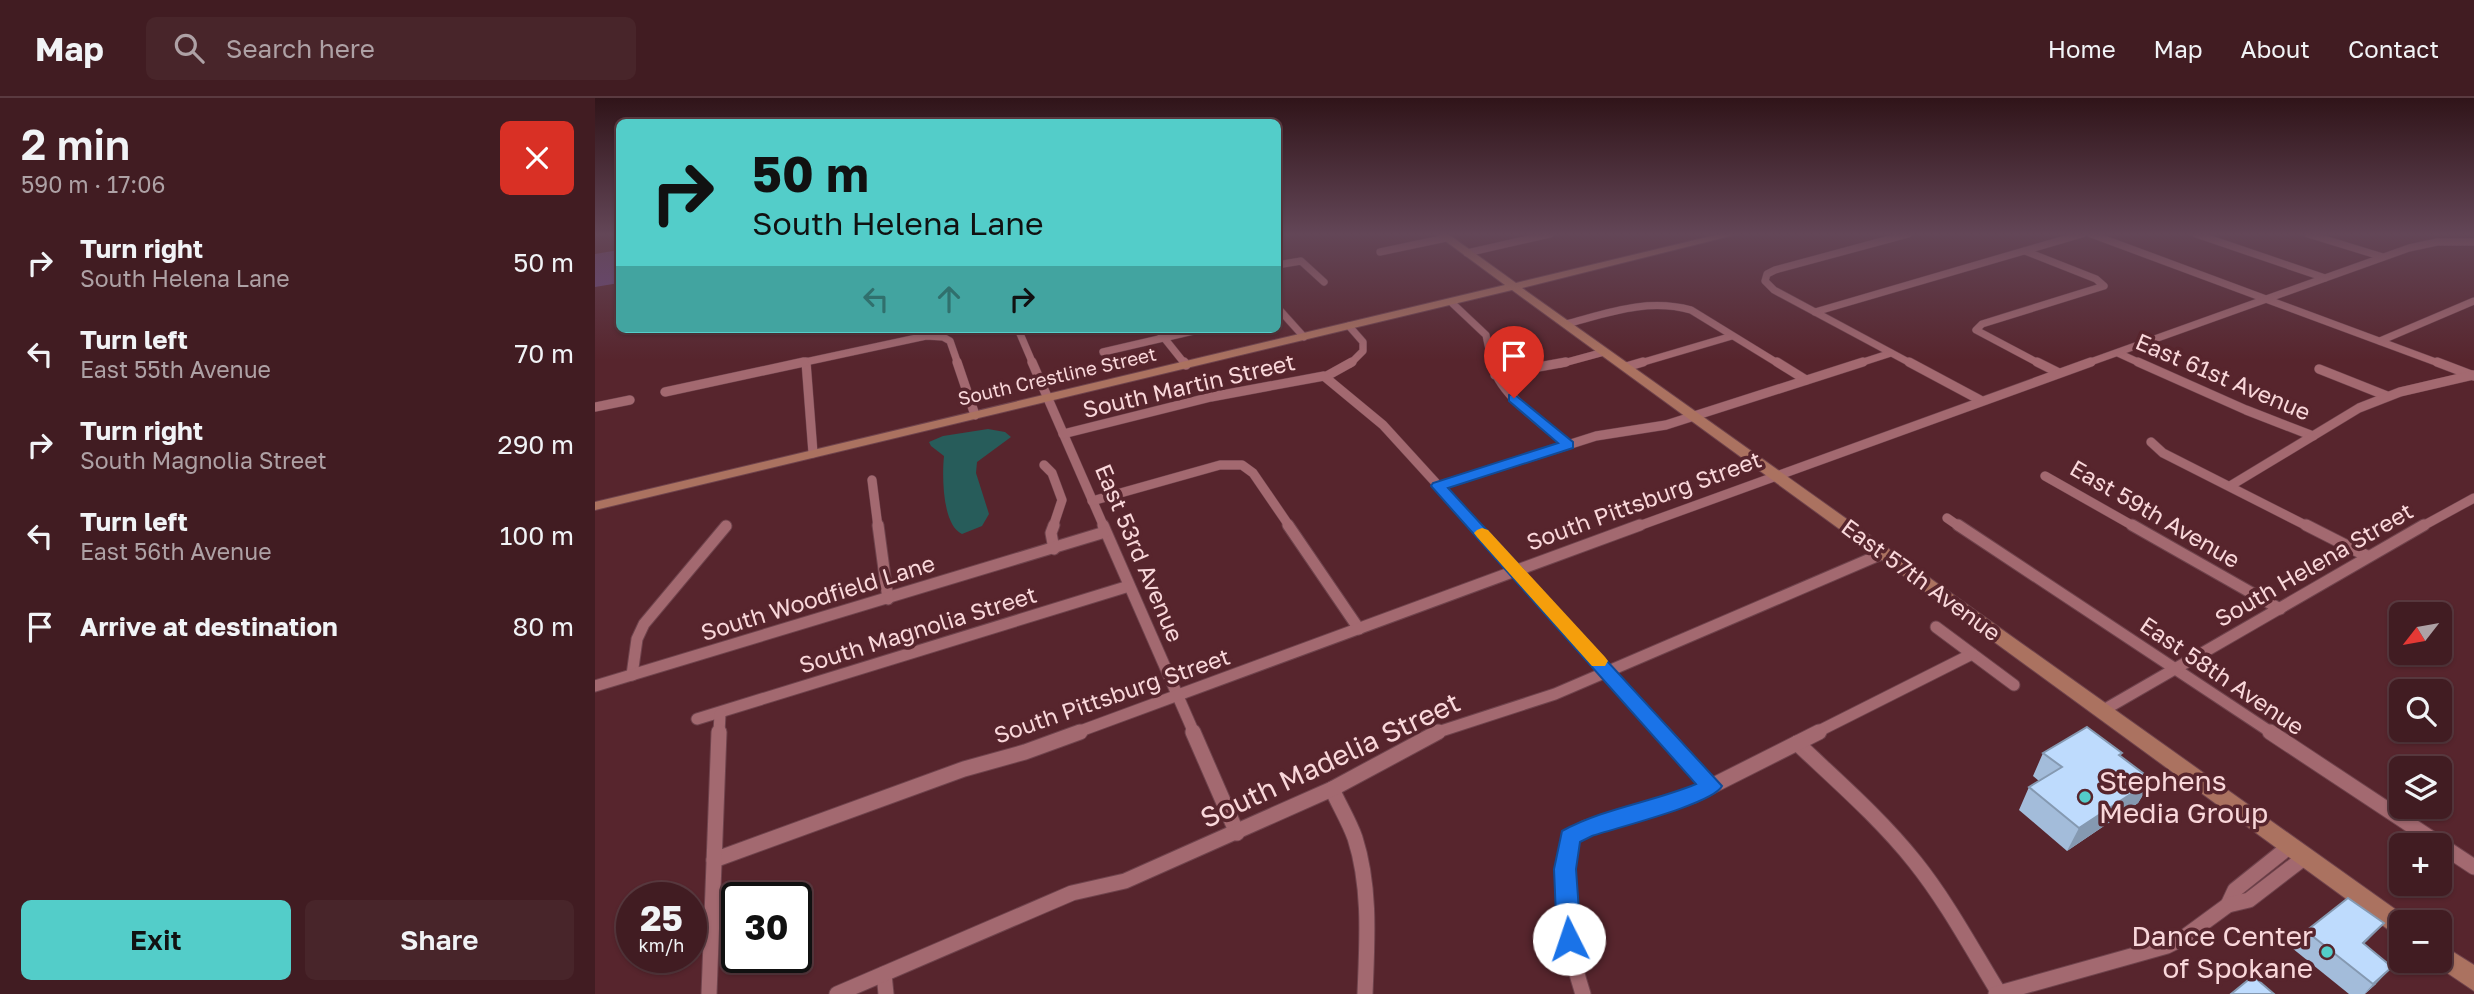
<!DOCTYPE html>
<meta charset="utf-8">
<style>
body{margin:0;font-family:"Golos Text",sans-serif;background:#48252a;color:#f1f3f6;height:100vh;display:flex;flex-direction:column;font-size:26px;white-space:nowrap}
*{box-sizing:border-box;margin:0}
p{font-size:23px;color:#aea1a5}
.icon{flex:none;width:38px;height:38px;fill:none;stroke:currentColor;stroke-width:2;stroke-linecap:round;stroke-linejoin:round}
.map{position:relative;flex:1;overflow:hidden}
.drawer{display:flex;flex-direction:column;background:#411c22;width:595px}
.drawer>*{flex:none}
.guide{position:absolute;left:21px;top:21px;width:665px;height:214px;border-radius:10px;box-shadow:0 2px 5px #0004,0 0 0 2px #5a3a40;background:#53cdc9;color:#111;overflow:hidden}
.needle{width:46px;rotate:239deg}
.buttons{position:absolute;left:1794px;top:504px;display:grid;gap:14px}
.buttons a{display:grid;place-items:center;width:63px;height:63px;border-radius:10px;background:#411c22;box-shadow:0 2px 5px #0004,0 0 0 2px #5a3a40;font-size:35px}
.speed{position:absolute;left:21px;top:784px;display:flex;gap:14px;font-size:35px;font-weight:700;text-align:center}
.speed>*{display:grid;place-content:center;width:91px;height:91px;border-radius:50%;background:#411c22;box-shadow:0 2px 5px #0004,0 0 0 2px #5a3a40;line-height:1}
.speed small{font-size:18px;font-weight:400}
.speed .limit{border:4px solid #111;border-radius:10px;background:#fff;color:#111}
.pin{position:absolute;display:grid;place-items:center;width:60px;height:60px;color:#fff;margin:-72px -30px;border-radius:50% 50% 50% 0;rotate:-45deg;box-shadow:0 0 7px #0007}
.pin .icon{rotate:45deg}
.me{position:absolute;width:77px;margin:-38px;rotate:356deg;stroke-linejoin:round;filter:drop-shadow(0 0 5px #0008)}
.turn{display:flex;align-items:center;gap:24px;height:147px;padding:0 21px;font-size:32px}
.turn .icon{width:91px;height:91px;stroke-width:2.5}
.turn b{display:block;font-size:49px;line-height:60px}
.lanes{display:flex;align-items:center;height:66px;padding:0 21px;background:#0003;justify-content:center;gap:35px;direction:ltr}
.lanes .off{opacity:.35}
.round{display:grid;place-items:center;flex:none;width:74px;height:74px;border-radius:10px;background:#48252a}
.overview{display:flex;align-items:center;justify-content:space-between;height:119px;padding:0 21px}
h1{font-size:42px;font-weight:600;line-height:52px}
.cta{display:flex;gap:14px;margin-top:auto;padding:14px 21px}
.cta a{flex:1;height:80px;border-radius:10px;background:#53cdc9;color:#111;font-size:28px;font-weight:600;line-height:80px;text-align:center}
.cta a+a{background:#48252a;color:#f1f3f6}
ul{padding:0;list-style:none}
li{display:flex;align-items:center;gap:21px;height:91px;padding:0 21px}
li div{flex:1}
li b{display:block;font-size:26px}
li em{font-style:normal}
header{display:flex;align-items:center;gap:42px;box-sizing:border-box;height:98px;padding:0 35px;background:#411c22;border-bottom:2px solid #5a3a40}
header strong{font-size:33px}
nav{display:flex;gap:38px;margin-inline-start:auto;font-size:24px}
.search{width:490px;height:63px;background:#48252a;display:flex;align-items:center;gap:18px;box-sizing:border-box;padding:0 24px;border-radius:10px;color:#aea1a5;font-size:26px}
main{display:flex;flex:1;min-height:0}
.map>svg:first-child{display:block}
.green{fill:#6c4881}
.water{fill:#275c5a}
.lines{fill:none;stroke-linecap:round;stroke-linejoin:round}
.street-far3-casing{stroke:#6f434c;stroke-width:8}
.street-far2-casing{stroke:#6f434c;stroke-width:10}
.street-far1-casing{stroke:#6f434c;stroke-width:13}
.street-casing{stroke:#6f434c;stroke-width:17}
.secondary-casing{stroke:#6f434c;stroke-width:2}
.street-far3{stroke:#a36970;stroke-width:7}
.street-far2{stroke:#a36970;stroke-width:9}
.street-far1{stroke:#a36970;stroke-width:11}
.street{stroke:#a36970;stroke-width:15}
.secondary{fill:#ab7260;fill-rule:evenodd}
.wall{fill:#a3bcda}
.shaded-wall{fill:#8599b1}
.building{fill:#bedbfd;stroke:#8599b1;stroke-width:2}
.route{fill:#1a73e8;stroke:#114b97;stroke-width:2}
.slow{fill:#f59e0b}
.poi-dot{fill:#53cdc9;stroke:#57252d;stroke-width:2.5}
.labels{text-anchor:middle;stroke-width:7;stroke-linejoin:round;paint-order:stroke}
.far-street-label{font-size:19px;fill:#f9d7da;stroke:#57252d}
.street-label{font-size:23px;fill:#f9d7da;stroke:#57252d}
.near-street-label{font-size:28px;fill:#f9d7da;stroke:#57252d}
.near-poi-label{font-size:28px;fill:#f9d7da;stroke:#57252d;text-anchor:start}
</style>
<header>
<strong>Map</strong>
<div class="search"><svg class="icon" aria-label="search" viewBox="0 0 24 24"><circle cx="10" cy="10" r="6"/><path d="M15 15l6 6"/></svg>Search here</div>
<nav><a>Home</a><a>Map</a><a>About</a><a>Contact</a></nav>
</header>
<main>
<section class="drawer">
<div class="overview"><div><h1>2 min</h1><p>590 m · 17:06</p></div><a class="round" style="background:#d93025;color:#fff"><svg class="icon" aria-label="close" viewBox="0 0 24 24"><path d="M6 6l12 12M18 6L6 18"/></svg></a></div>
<ul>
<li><svg class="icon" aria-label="right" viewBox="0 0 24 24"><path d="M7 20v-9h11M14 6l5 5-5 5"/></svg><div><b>Turn right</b><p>South Helena Lane</p></div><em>50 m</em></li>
<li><svg class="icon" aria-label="left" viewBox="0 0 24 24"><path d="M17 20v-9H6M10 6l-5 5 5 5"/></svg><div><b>Turn left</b><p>East 55th Avenue</p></div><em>70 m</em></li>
<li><svg class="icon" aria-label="right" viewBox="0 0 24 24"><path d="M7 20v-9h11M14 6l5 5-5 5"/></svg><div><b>Turn right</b><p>South Magnolia Street</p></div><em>290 m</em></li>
<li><svg class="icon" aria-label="left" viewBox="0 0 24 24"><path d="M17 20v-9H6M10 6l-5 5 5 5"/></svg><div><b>Turn left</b><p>East 56th Avenue</p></div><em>100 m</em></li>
<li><svg class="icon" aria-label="arrive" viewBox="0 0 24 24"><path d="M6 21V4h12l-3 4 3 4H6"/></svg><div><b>Arrive at destination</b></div><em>80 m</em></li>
</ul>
<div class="cta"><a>Exit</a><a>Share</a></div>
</section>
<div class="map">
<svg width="1879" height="896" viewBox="0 0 1879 896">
<rect width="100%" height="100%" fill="#57252d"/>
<polygon class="green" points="24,152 24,185 0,189 0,156"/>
<path class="water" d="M393,331L410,334L416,339L382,364L381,375L394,416L387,428L367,436C347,427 347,377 349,358L336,348L334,344L348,338Z"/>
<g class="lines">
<g class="street-far3-casing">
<g id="street-far3">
<polyline points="1313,136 1180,172 1172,176 1170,183 1179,192 1317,266"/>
<polyline points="1496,136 1846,266"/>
<polyline points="1601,136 1730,180"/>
<polyline points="1713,136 1788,159"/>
<polyline points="1430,153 1501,181 1509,188 1387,226 1381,232 1445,266"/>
<polyline points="785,154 851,140"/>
<polyline points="872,155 955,136"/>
<polyline points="682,167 706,163 729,184"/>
<polyline points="856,204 891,237 897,266"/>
<polyline points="682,209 709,239"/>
<polyline points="1220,214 1487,136"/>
<path d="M971,226C1013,215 1052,200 1096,212L1184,266"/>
<polyline points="754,228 768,244 768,253 755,266"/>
<polyline points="423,231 438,266"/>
<polyline points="562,231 590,266"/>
<polyline points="1785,243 1879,203"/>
<polyline points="508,254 607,231"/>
<polyline points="1523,255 1547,266"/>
<polyline points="201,266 331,238 348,239 355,243 363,266"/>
<polyline points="965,266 1009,254"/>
<polyline points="1042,266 1137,238"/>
<polyline points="1262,266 1296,255"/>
<polyline points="1490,266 1814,150 1842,144 1879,144"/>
</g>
</g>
<g class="street-far2-casing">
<g id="street-far2">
<polyline points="211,264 218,355"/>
<polyline points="362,264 380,317"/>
<polyline points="437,264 509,429"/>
<polyline points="589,264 591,267"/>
<polyline points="757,264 730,279 788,327 881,429"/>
<path d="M897,264C904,297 948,325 973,347"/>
<polyline points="1182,264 1211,282"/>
<polyline points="1314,264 1385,302"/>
<polyline points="1442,264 1464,275"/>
<polyline points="1543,264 1651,312 1718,338"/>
<polyline points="1842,264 1879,278"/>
<polyline points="1031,269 1048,264"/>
<polyline points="1724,271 1792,298"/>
<polyline points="900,277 971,264"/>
<polyline points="70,294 209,264"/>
<polyline points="0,309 35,302"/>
<polyline points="468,336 616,299 729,278"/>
<polyline points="1556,344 1568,355 1714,429"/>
<polyline points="449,367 457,375 467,402 458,429"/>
<polyline points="1450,378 1540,429"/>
<polyline points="277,382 283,429"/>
<polyline points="844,388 1001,338 1071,327 1268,264"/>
<polyline points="1635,388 1764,310 1805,294 1878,277"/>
<polyline points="497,403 625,367 647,367 658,375 695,429"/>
<polyline points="1352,420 1365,429"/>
<polyline points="1041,429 1496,264"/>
<polyline points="1826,429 1879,400"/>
</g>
</g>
<g class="street-far1-casing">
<g id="street-far1">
<polyline points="283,427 293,501"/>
<polyline points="459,427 456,435 459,451"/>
<polyline points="508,427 599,635"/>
<polyline points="693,427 764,531"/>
<polyline points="879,427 1068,635"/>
<polyline points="1363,427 1677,635"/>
<polyline points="1537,427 1685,511"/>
<polyline points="1711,427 1772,458"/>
<polyline points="1341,529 1419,587"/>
<polyline points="37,577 42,541 49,526 131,428"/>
<polyline points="0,588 510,434"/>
<polyline points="1507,613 1829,427"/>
<polyline points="102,621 534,488"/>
<polyline points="124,635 125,616"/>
<polyline points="480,635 1045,427"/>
<polyline points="840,635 960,596 1289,455"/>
<polyline points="1220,635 1377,556"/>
</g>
</g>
<g class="street-casing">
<g id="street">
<polyline points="598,634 642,735"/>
<polyline points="1067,634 1116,688"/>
<polyline points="1675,634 1879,769"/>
<path d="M1202,645C1242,683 1285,720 1320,764C1352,804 1377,851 1404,895"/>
<path d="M737,691C744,707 754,723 760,740C776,790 772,844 770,896"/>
<polyline points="119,762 369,671 430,654 485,634"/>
<polyline points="1633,807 1640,792 1695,748"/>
<polyline points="289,876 291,896"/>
<polyline points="114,896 124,634"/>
<polyline points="242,896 477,795 530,783 737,691 843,634"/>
<path d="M988,896C971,844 965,793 975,739L991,730L1099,697L1224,634"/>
<polyline points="1401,896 1572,848 1588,840 1633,807 1654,802 1710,759"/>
</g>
</g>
<g class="secondary-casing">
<g id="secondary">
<polygon points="841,136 853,136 921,185 1125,136 1143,136 927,190 1814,821 1816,824 1806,824 1806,839 1798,835 917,192 0,412 0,404 910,187"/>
<polygon points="1844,845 1879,867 1879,893 1836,864 1844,863"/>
</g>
</g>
<use href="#street-far3" class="street-far3"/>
<use href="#street-far2" class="street-far2"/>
<use href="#street-far1" class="street-far1"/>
<use href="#street" class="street"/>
<use href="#secondary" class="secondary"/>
</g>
<g class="wall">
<polygon points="1448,655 1527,655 1525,659 1557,682 1543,705 1472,753 1424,712 1434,689 1444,683 1438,678"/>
<polygon points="1711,833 1769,846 1781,886 1770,896 1754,896 1697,850"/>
</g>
<g class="shaded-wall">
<polygon points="1557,682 1543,705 1472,753 1484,730"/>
<polygon points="1789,825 1773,842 1752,862 1768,845"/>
<polygon points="1797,869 1781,886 1769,896 1778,886"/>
</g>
<g class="building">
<polygon points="1492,629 1527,655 1524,657 1557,682 1484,730 1434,689 1467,669 1448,655"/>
<polygon points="1753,800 1789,825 1768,845 1797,869 1778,886 1711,833"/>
<polygon points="1658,878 1679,896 1636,896"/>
</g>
<linearGradient id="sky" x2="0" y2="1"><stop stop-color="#301419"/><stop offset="0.52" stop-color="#634657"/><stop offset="1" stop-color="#634657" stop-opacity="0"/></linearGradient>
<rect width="1879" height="262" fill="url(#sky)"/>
<path class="route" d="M919,296L978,344V350L853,390L1127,688C1118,706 1020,730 997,738L985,744L981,771L986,841L982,848L974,852L965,848L962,841L959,771L967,733C1009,710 1058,704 1101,686L836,388L838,385L963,345L914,303V297Z"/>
<polygon class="slow" points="887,430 893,432 1010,559 1013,563 1010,568 997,568 882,439 879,435 882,432"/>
<g class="poi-dot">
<circle cx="1490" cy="699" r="7"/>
<circle cx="1732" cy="854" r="7"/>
</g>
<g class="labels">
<g class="far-street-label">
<text transform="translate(462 278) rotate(-13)" y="7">South Crestline Street</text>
</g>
<g class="street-label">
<text transform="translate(1628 279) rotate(23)" y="8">East 61st Avenue</text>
<text transform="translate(594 288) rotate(-13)" y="8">South Martin Street</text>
<text transform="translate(1049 403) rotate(-20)" y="8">South Pittsburg Street</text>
<text transform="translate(1560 416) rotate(30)" y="8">East 59th Avenue</text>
<text transform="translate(544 455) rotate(67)" y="8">East 53rd Avenue</text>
<text transform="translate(1719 467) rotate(-30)" y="8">South Helena Street</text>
<text transform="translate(1326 482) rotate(36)" y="8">East 57th Avenue</text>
<text transform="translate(223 500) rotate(-17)" y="8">South Woodfield Lane</text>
<text transform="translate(323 532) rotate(-17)" y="8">South Magnolia Street</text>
<text transform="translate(1627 578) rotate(34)" y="8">East 58th Avenue</text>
<text transform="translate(517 598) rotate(-19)" y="8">South Pittsburg Street</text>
</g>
<g class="near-street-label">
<text transform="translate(735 662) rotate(-25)" y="10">South Madelia Street</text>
</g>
<g class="near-poi-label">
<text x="1504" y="693">Stephens<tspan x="1504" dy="32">Media Group</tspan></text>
<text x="1718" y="848" text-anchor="end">Dance Center<tspan x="1718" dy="32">of Spokane</tspan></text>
</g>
</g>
</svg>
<div class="buttons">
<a><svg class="needle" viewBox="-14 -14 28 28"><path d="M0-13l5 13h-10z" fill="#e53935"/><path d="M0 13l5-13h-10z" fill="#aea1a5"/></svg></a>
<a><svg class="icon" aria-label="search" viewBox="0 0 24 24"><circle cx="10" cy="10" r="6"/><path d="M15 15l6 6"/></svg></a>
<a><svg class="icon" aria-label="layers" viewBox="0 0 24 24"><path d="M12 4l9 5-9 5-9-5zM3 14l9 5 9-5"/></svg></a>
<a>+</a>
<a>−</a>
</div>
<div class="speed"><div>25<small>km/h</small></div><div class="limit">30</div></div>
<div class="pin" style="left:919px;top:300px;background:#d93025"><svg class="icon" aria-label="arrive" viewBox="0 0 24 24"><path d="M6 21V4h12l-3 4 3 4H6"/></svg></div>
<svg class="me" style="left:974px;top:841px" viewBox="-20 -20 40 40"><circle r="19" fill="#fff"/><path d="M0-13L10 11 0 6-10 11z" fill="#1a73e8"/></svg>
<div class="guide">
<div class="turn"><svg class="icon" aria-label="right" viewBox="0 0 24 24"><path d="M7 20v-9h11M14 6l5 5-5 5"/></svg><div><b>50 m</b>South Helena Lane</div></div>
<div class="lanes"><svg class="icon off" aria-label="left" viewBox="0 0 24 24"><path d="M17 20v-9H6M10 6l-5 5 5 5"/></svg><svg class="icon off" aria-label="ahead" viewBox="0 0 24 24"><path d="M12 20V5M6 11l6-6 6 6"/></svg><svg class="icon" aria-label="right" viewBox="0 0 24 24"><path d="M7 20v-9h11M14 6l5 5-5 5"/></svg></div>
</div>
</div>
</main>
